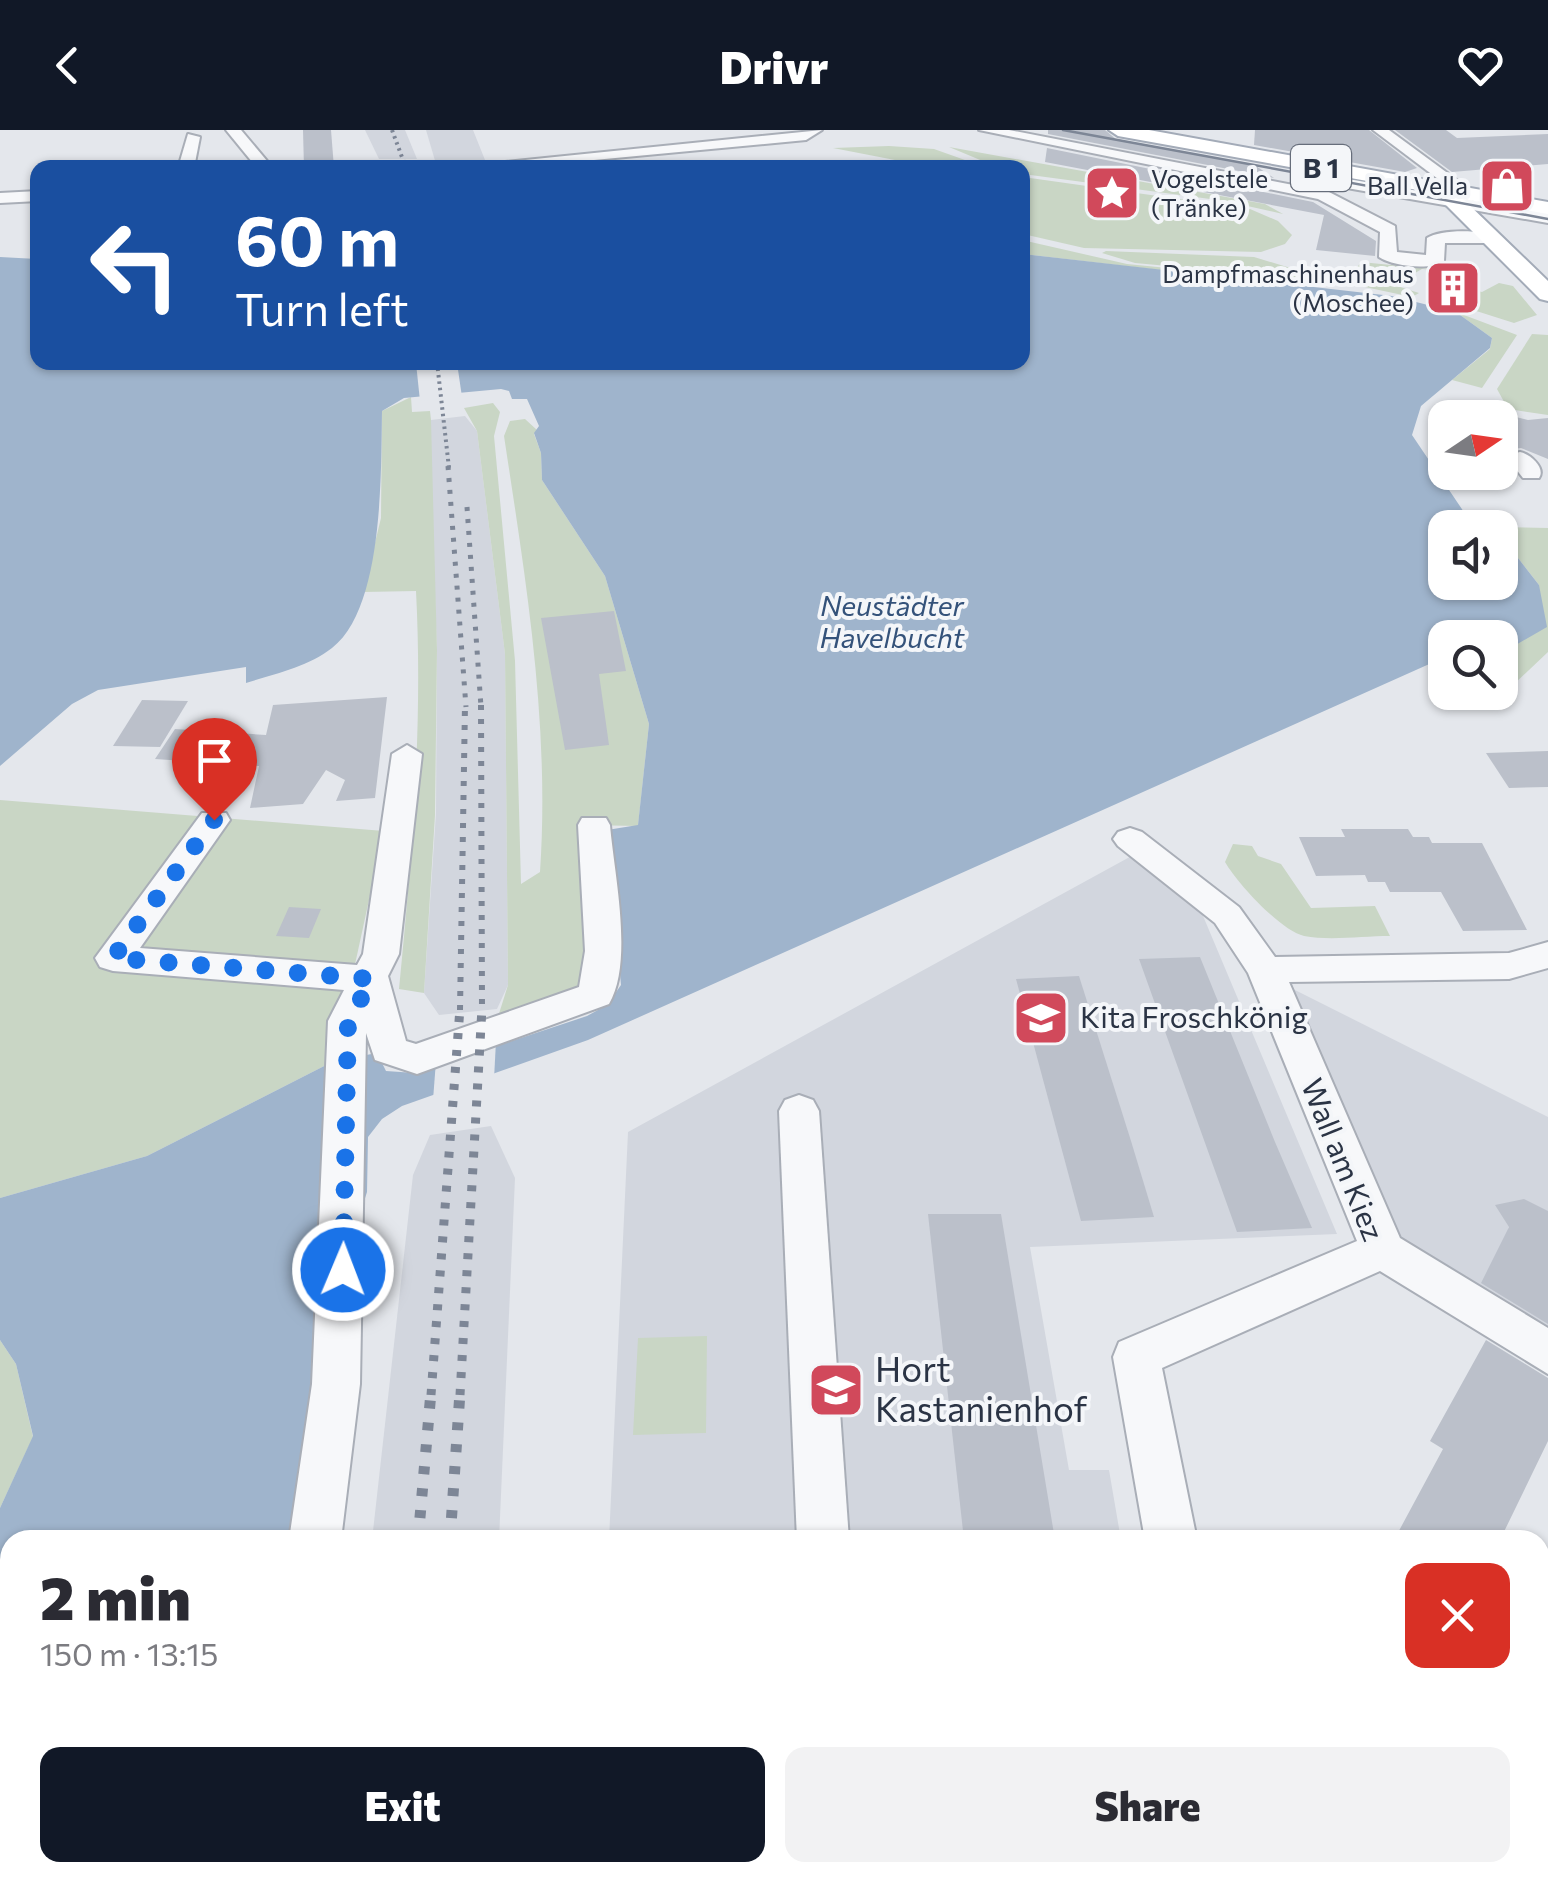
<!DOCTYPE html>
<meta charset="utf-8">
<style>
body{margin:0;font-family:Commissioner,sans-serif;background:#f2f2f3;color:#2b2b33;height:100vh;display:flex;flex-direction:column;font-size:38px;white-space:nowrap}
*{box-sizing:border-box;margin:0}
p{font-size:32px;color:#7c7c81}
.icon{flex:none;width:55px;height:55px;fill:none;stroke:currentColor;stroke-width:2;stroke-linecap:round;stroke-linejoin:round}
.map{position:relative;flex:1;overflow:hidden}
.details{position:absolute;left:0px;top:1400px;width:1550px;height:352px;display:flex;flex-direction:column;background:#fff;border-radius:30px 30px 0 0;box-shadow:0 2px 8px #0004}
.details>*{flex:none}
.banner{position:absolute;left:30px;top:30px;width:1000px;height:210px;border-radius:20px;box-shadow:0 2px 8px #0004;background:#1a4fa0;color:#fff;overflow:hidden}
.needle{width:65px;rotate:77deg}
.fabs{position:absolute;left:1428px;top:270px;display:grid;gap:20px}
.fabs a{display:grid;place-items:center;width:90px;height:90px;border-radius:20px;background:#fff;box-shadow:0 2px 8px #0004;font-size:50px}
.pin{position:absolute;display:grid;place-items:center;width:85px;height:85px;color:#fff;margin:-102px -42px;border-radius:50% 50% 50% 0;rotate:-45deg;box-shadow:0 0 10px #0007}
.pin .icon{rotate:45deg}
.me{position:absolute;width:110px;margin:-55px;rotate:1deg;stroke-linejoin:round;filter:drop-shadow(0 0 8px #0008)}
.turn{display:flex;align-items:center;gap:35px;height:210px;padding:0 40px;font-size:45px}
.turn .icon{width:130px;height:130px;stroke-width:2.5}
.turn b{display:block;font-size:70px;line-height:85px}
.round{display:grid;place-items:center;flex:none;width:105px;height:105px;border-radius:20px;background:#f2f2f3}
.overview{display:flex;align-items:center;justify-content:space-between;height:170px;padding:0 40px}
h1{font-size:60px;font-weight:800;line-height:75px}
.primary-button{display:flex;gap:20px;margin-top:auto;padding:20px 40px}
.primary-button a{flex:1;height:115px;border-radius:20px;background:#111827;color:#fff;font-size:40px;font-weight:800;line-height:115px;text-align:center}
.primary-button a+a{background:#f2f2f3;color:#2b2b33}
header{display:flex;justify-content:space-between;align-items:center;height:130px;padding:0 40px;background:#111827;color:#fff;font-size:45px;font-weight:800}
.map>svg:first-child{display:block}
.built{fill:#d2d6de}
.green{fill:#c9d6c5}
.water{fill:#9fb4cc}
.pier{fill:#e4e7ec}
.building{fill:#bbc0ca}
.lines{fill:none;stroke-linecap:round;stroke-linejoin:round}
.minor-casing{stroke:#a9aeb7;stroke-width:4}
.major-casing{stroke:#a3abb8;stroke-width:4}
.minor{fill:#f7f8fa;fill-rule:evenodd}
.major{fill:#fff;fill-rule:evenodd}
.tram{stroke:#7d8696;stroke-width:2.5}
.rail-far4{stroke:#7d8696;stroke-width:4;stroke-dasharray:2.5 4;stroke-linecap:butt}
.rail-far3{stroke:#7d8696;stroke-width:5;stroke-dasharray:4 8;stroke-linecap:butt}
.rail-far2{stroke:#7d8696;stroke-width:6;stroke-dasharray:5 9;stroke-linecap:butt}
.rail-far1{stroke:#7d8696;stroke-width:9;stroke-dasharray:6 11;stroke-linecap:butt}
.rail{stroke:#7d8696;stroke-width:11;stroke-dasharray:8 14;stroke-linecap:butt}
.route{stroke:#1a73e8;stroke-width:18;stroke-dasharray:0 32.4}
.labels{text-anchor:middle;stroke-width:8;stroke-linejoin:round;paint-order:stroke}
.far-poi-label{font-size:25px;fill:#2b3445;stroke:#f4f6f9;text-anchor:end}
.shield{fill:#f4f6f9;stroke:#676e7b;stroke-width:2.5}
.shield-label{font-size:28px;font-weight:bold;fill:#2b3445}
.far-water-label{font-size:28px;font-style:italic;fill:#34527a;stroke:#f4f6f9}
.poi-label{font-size:30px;fill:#2b3445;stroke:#f4f6f9;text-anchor:start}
.street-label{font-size:30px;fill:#2b3445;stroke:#f4f6f9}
.near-poi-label{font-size:35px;fill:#2b3445;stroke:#f4f6f9;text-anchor:start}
</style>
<header><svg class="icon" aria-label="back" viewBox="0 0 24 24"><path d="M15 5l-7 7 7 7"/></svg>Drivr<svg class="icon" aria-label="heart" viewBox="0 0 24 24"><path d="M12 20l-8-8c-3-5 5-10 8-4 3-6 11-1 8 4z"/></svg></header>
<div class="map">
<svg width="1548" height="1751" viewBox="0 0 1548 1751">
<rect width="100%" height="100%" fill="#e4e7ec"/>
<g class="built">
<polygon points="365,0 405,0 417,29 379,29"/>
<polygon points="426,0 473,0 485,30 436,34"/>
<polygon points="465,286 477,301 505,524 508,855 497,879 439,885 424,863 436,683 437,520 429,306 431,290"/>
<polygon points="1137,723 1198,774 1337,1104 1030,1117 1069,1340 1109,1340 1121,1410 609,1410 628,1002"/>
<polygon points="1287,856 1548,987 1548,1081 1500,1082 1510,1093 1508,1100 1548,1142 1548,1207 1402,1122"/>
<polygon points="491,996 515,1048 499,1410 372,1410 413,1045 430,1005"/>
</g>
<g class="green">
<polygon points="889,16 934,19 979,35 931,37 833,18"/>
<polygon points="949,17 1265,74 1283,84 1225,71 1023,44 1022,38 997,37"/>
<polygon points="1023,47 1250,79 1278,91 1292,105 1285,114 1261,122 1084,118 1023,104"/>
<polygon points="1022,110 1127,134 1178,139 1177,142 1023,124"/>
<polygon points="1106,121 1254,127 1333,151 1135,133 1102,123"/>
<polygon points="1361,132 1461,142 1422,139 1394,155 1419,163 1412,167 1346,153"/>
<polygon points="1499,153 1513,156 1537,185 1514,193 1448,172 1469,159 1482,162"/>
<polygon points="1456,182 1517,205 1482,258 1452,250 1490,219 1492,208"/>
<polygon points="1532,204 1548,205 1548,285 1508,279 1497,259"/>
<path d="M411,267L412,282L430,281L431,290L437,520L435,685L424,863L399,859C412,727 423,595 416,461L363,462L381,388L382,281Z"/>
<path d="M493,273L500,282L494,306L515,531L521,754L540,742C550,595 526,451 504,306L510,291L525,289L537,300L534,304L541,323L542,350L605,446L649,594L638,696L584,695V859L497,890L508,855L505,524L477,301L464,278Z"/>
<polygon points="1495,397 1548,398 1548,522 1513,555 1500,549 1500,518 1514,516 1539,455 1500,405 1500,398"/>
<polygon points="0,670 384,701 334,931 147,1026 0,1068"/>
<path d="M1233,714L1252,716L1258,726L1281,734L1311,778L1375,776L1390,806C1363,806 1330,811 1304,806C1281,801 1237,753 1225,732Z"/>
<polygon points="707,1206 706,1303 633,1305 638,1208"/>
<polygon points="0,1210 16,1234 33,1307 0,1378"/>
</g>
<path class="water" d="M1023,124L1392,166L1456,182L1492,208L1490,218L1421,276L1412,305L1474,397H1495L1445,398V452H1500V405L1539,455L1547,497L1514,516L1500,518V508H1445V527L588,910L402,976L382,989L368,1007L367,1062L320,1208L288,1410H10V1742L233,1743L232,1751H0V1378L33,1306L16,1234L0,1210V1068L147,1026L334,931L377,923L386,941L415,943L587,886L607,875L621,855L607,700L638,695L649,594L605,446L542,350L541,323L534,303L539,296L527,269H512L509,261L501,259L404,268L382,281C381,341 384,478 332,518C308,537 274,544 246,553V537L98,560L72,574L0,636V127L37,129L38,232H1022Z"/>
<g class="pier">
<polygon points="416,233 457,233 462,267 420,271"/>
<polygon points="496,911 494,949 433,970 436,931"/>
</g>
<g class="building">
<polygon points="303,0 331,0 334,38 304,38"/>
<polygon points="1048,0 1105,0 1117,10 1253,34 1274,48 1048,4"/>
<polygon points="1255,0 1369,0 1417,38 1405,42 1254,15"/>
<polygon points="1395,0 1446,0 1457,8 1548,4 1548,34 1452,42"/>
<polygon points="1047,18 1313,72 1376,111 1375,126 1316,120 1324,85 1045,32"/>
<polygon points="1500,283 1528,290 1548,288 1548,329 1521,318 1500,320"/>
<polygon points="614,481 626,541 599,544 609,615 565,620 541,488"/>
<polygon points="387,567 375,668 336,671 345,650 326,640 303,674 250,678 259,636 155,629 175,599 266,605 273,575"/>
<polygon points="142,570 188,571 160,617 113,616"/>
<polygon points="1548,621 1548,657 1509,658 1486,623"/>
<polygon points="1341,699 1408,699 1413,707 1429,707 1432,713 1482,713 1527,800 1463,801 1441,762 1390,762 1385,752 1368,752 1365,745 1316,746 1299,707 1345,707"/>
<polygon points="289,777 321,779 309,808 276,806"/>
<polygon points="1200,827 1275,1012 1312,1098 1237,1102 1139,829"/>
<polygon points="1079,846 1131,1011 1154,1087 1081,1091 1016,849"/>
<polygon points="1524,1069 1548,1081 1548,1194 1481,1153 1509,1097 1495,1075"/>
<polygon points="928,1084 1001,1084 1055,1410 964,1410"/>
<polygon points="1486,1210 1548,1248 1548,1311 1500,1410 1394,1410 1443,1319 1430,1311"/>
</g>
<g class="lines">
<g class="minor-casing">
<g id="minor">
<polygon points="226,0 241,0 273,38 257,38"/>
<polygon points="822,0 806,10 509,38 445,38"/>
<path d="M979,0H1009L1329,62L1395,96L1397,122L1426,125L1427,108C1441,99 1484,99 1498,108L1489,113H1445L1444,131C1431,141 1392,136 1379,127L1380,102L1318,69Z"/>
<polygon points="1373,0 1389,0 1476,64 1462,67"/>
<polygon points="188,4 200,7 194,38 178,38"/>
<polygon points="1324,45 1548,83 1548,93 1318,53 1316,50"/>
<polygon points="38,61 38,71 0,73 0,63"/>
<path d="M1520,322C1530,324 1546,338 1539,348H1523L1508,329L1512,324Z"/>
<path d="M407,615L422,624L399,824L388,846L406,911L416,914L579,857L585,821L578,695L582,688H606L610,695C614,743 634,832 609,874L417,944L375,930L366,903L360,1254L341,1410H289L312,1254L328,891L344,860L113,841L100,837L95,828L202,683H226L230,690L140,818L357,835L363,824L392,624Z"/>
<polygon points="1130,698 1142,702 1239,777 1275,827 1509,823 1548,812 1548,838 1509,849 1289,852 1400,1108 1548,1198 1548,1244 1380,1141 1162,1238 1197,1410 1145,1410 1113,1227 1119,1212 1357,1111 1248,843 1215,793 1118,716 1113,709 1118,702"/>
<polygon points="799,965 813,970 819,981 849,1410 797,1410 779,981 785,970"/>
<polygon points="1548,1421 1548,1488 1540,1491 1540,1424"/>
<polygon points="239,1742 299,1742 298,1751 238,1751"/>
<polygon points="812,1742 872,1742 873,1751 813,1751"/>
<polygon points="1384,1742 1445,1742 1441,1751 1381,1751"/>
</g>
</g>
<g class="major-casing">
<polygon id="major" points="1109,0 1149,0 1548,72 1548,84 1463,69 1548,151 1548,171 1540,169 1434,63 1118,6"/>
</g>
<use href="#minor" class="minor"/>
<use href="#major" class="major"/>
<polyline class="tram" points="1063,0 1548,89"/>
<g class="rail-far4">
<polyline points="392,0 406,38"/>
<polyline points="437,232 449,338"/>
</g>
<g class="rail-far3">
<polyline points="448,336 466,577"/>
<polyline points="467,377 481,577"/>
</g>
<g class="rail-far2">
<polyline points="481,575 482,880"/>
<polyline points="460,880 465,575"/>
</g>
<g class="rail-far1">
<polyline points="431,1265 460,878"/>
<polyline points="460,1265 482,878"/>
</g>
<g class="rail">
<polyline points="418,1410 431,1262"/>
<polyline points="450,1410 460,1262"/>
<polyline points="390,1751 391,1742"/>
<polyline points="427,1751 428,1742"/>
</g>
</g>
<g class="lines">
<polyline class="route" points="214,690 113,828 372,849 348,892 343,1140"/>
</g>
<defs>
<g id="shop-square" transform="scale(2.875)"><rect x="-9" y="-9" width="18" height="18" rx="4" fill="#d1495b" stroke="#f4f6f9"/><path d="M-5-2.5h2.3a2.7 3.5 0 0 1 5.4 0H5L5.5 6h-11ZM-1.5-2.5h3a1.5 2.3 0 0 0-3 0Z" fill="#fff"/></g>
<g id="sight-square" transform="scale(2.875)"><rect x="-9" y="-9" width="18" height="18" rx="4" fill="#d1495b" stroke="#f4f6f9"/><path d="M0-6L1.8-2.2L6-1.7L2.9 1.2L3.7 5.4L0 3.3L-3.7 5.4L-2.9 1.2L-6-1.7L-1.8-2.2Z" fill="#fff"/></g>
<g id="building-square" transform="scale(2.875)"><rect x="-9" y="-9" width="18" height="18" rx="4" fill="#d1495b" stroke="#f4f6f9"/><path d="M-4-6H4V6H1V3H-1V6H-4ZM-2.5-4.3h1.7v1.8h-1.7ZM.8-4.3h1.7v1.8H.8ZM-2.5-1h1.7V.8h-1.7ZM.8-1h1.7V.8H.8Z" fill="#fff"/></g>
<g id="school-square" transform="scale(2.875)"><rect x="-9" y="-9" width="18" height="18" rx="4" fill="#d1495b" stroke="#f4f6f9"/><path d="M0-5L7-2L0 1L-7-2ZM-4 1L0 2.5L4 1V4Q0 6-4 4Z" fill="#fff"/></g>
</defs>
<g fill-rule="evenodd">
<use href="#shop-square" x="1507" y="56"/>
<use href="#sight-square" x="1112" y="63"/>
<use href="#building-square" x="1453" y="158"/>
<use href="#school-square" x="1041" y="888"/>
<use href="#school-square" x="836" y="1260"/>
</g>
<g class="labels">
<g class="far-poi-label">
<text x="1151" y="58" text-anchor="start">Vogelstele<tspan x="1151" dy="29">(Tränke)</tspan></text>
<text x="1468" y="65">Ball Vella</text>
<text x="1414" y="153">Dampfmaschinenhaus<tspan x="1414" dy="29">(Moschee)</tspan></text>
</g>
<rect class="shield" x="1291" y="15" width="60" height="46" rx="8"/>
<g class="shield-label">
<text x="1321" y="48">B 1</text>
</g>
<g class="far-water-label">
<text x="892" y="486">Neustädter<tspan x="892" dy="32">Havelbucht</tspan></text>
</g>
<g class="poi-label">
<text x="1080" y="898">Kita Froschkönig</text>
</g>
<g class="street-label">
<text transform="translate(1342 1030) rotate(68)" y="10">Wall am Kiez</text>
</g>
<g class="near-poi-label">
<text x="875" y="1252">Hort<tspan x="875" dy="40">Kastanienhof</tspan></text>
</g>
</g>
</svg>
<div class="fabs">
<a><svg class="needle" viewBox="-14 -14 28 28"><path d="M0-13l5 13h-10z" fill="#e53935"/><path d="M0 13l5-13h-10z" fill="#7c7c81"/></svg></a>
<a><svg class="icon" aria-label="sound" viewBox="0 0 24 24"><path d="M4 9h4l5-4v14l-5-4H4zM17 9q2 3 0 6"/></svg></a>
<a><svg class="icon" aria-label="search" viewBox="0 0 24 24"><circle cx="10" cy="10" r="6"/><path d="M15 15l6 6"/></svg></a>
</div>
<div class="pin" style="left:214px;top:690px;background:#d93025"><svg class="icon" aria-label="arrive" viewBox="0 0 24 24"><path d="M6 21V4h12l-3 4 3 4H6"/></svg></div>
<svg class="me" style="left:343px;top:1140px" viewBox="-20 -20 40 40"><circle r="17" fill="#1a73e8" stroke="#fff" stroke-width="3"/><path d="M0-11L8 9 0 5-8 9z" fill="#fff"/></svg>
<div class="banner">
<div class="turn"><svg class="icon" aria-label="left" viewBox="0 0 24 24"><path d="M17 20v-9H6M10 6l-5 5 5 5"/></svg><div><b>60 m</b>Turn left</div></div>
</div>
<section class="details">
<div class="overview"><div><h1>2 min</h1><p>150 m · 13:15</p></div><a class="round" style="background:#d93025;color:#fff"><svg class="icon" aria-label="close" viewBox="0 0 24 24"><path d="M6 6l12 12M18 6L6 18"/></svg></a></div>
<div class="primary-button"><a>Exit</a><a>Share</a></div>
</section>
</div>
